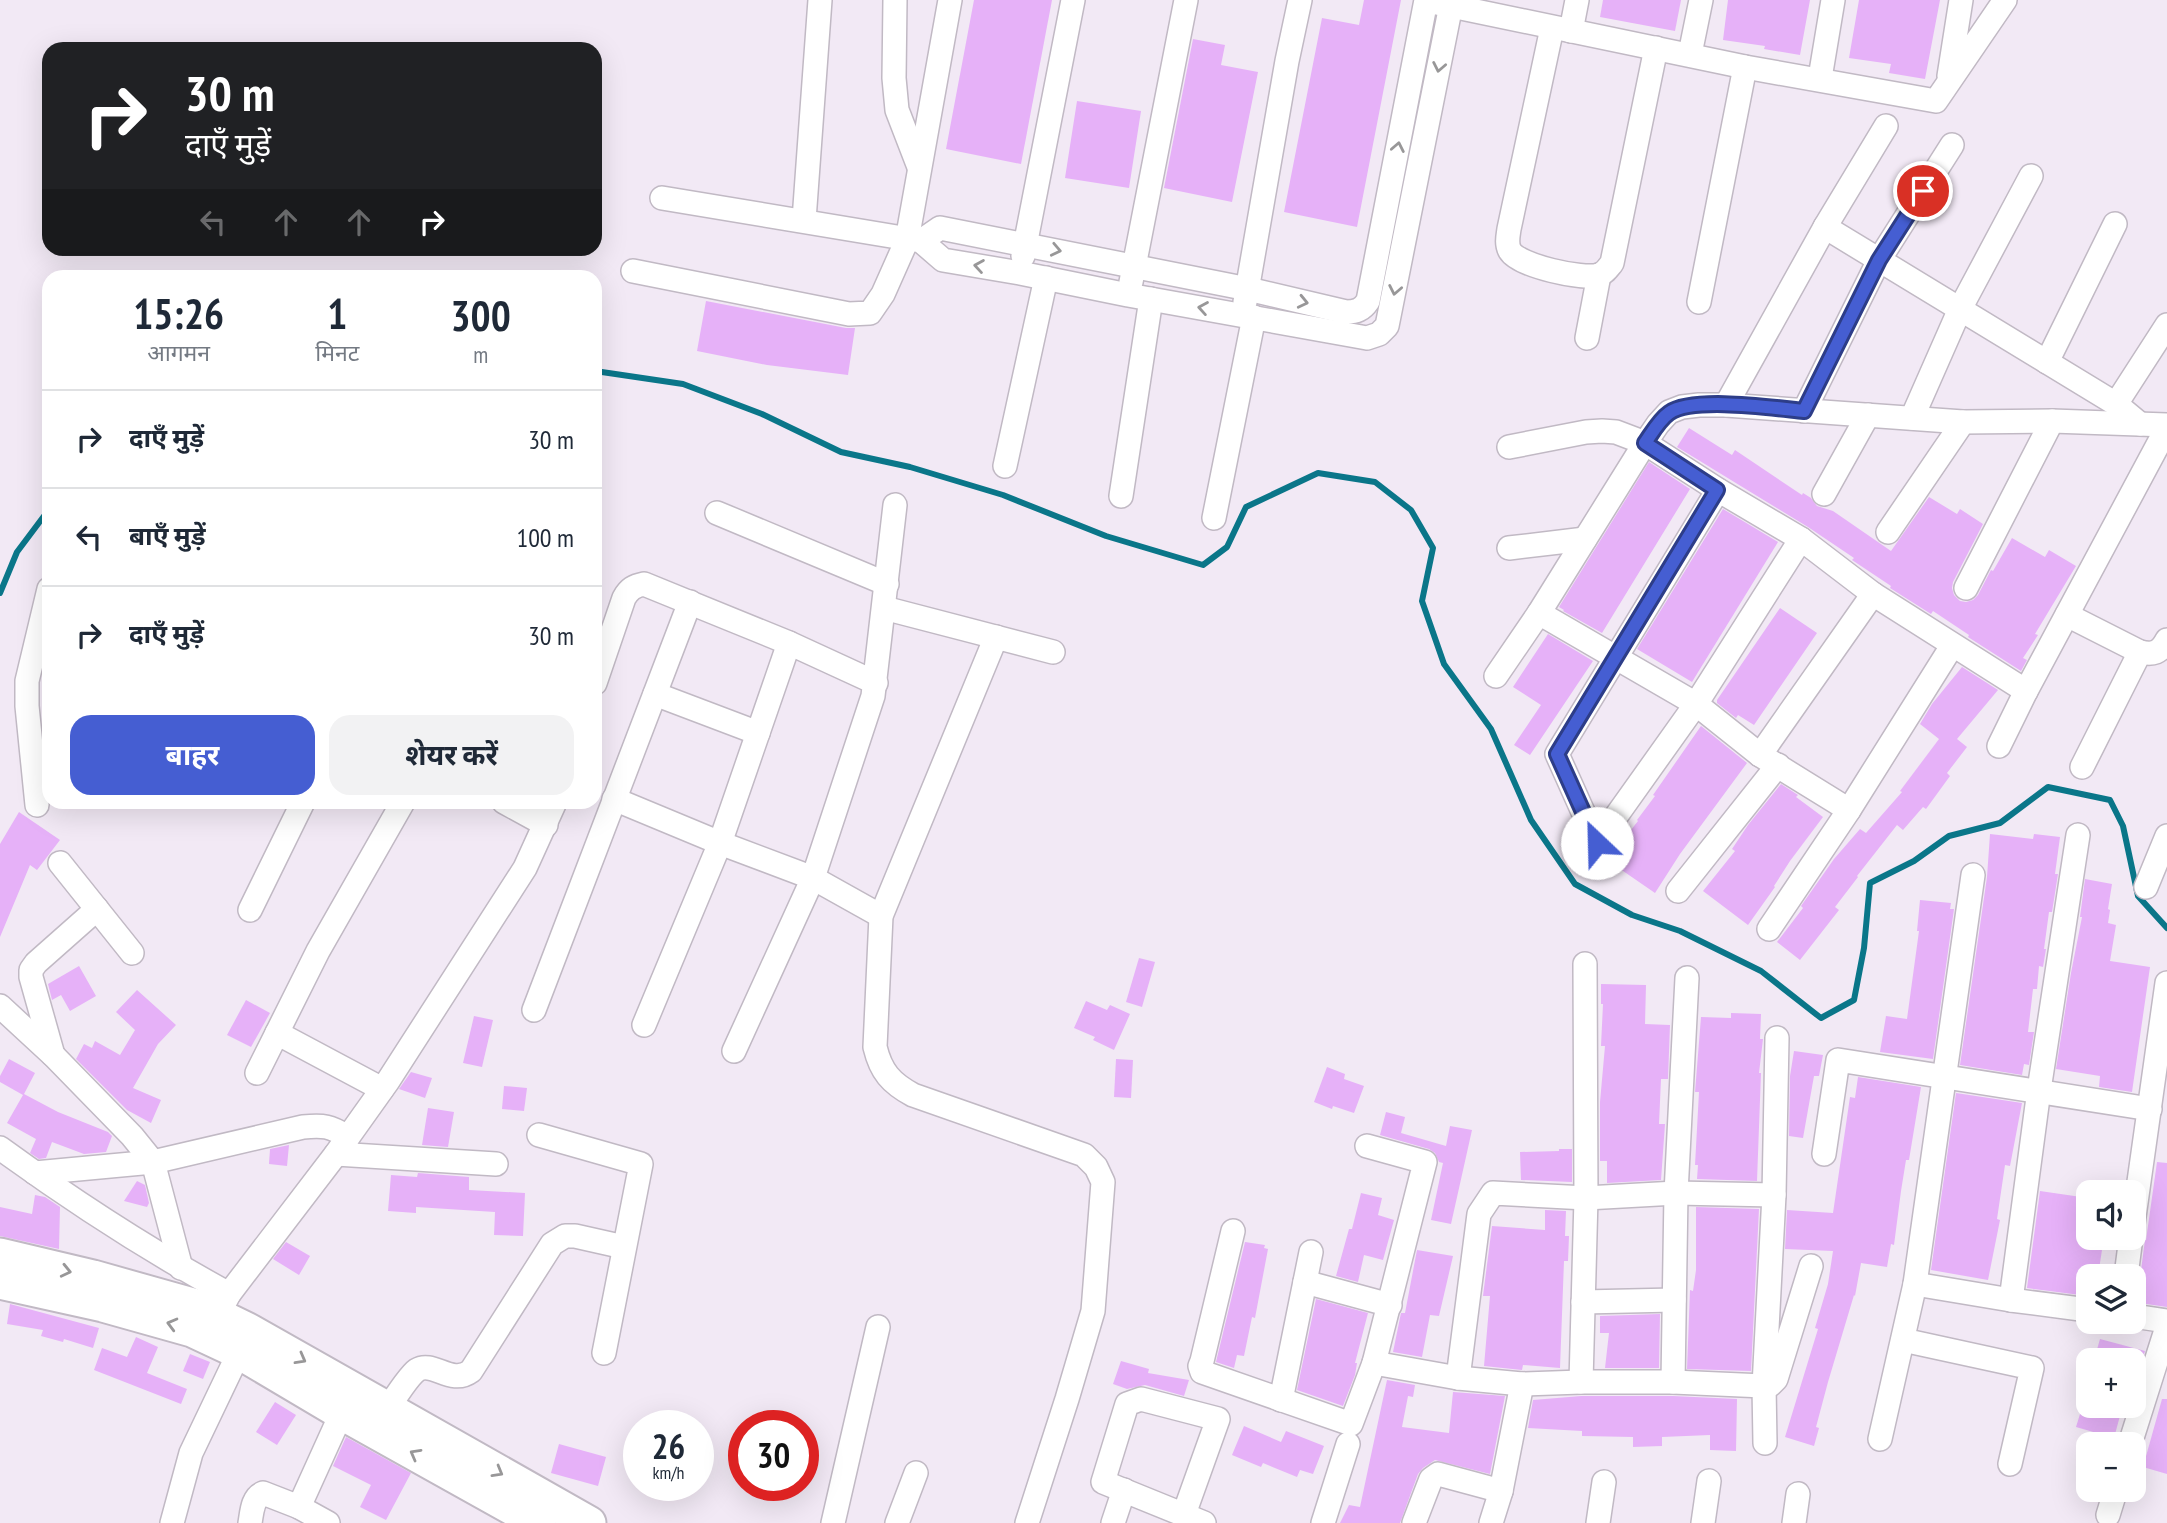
<!DOCTYPE html>
<html lang="hi">
<meta charset="utf-8">
<style>
body{margin:0;font-family:"PT Sans Narrow","Noto Sans Devanagari",sans-serif;background:#f2f2f3;color:#1f2937;height:100vh;display:flex;flex-direction:column;font-size:26px;white-space:nowrap}
*{box-sizing:border-box;margin:0}
p{font-size:23px;color:#747a83}
.icon{flex:none;width:38px;height:38px;fill:none;stroke:currentColor;stroke-width:2;stroke-linecap:round;stroke-linejoin:round}
.map{position:relative;flex:1;overflow:hidden}
.details{position:absolute;left:42px;top:270px;width:560px;height:539px;display:flex;flex-direction:column;background:#fff;border-radius:21px;box-shadow:0 7px 28px #0002}
.details>*{flex:none}
.banner{position:absolute;left:42px;top:42px;width:560px;height:214px;border-radius:21px;box-shadow:0 7px 28px #0002;background:#202124;color:#fff;overflow:hidden}
.fabs{position:absolute;left:2076px;top:1180px;display:grid;gap:14px}
.fabs a{display:grid;place-items:center;width:70px;height:70px;border-radius:14px;background:#fff;box-shadow:0 7px 28px #0002;font-size:35px}
.speed{position:absolute;left:623px;top:1410px;display:flex;gap:14px;font-size:35px;font-weight:700;text-align:center}
.speed>*{display:grid;place-content:center;width:91px;height:91px;border-radius:50%;background:#fff;box-shadow:0 7px 28px #0002;line-height:1}
.speed small{font-size:18px;font-weight:400}
.speed .limit{border:10px solid #d22;background:#fff;color:#111}
.pin{position:absolute;display:grid;place-items:center;width:60px;height:60px;color:#fff;margin:-30px;border:4px solid #fff;border-radius:50%;box-shadow:0 2px 7px #0007}
.me{position:absolute;width:77px;margin:-38px;rotate:336deg;stroke-linejoin:round;filter:drop-shadow(0 0 5px #0008)}
.turn{display:flex;align-items:center;gap:24px;height:147px;padding:0 28px;font-size:32px}
.turn .icon{width:91px;height:91px;stroke-width:2.5}
.turn b{display:block;font-size:49px;line-height:60px}
.lanes{display:flex;align-items:center;height:66px;padding:0 28px;background:#0003;justify-content:center;gap:35px;direction:ltr}
.lanes .off{opacity:.35}
.eta{display:flex;justify-content:space-evenly;align-items:center;height:119px;text-align:center}
.eta b{font-size:42px;font-weight:700;line-height:49px}
.button{display:flex;gap:14px;margin-top:auto;padding:14px 28px}
.button a{flex:1;height:80px;border-radius:21px;background:#455ed2;color:#fff;font-size:28px;font-weight:700;line-height:80px;text-align:center}
.button a+a{background:#f2f2f3;color:#1f2937}
ul{padding:0;list-style:none}
li{display:flex;align-items:center;gap:21px;height:98px;padding:0 28px;border-top:2px solid #e0e1e3}
li div{flex:1}
li b{display:block;font-size:26px}
li em{font-style:normal}
.map>svg:first-child{display:block}
.lines{fill:none;stroke-linecap:round;stroke-linejoin:round}
.stream{stroke:#0a7689;stroke-width:6}
.building{fill:#e6b1f8}
.street-casing{stroke:#c1b9c4;stroke-width:26}
.secondary-casing{stroke:#c1b9c4;stroke-width:37}
.street{stroke:#fff;stroke-width:23}
.secondary{stroke:#fff;stroke-width:33}
.oneway{stroke:#989798}
.route-casing{stroke:#2d3d88;stroke-width:18}
.route{stroke:#455ed2;stroke-width:12}
</style>
<div class="map">
<svg width="2167" height="1523" viewBox="0 0 2167 1523">
<rect width="100%" height="100%" fill="#f2e9f5"/>
<g class="lines">
<g class="stream">
<polyline points="595,371 683,384 762,414 841,452 910,467 1003,495 1106,536 1203,565 1227,547 1246,507 1318,473 1375,482 1411,510 1433,548 1422,601 1444,664 1491,729 1531,820 1575,884 1632,915 1680,931 1761,971 1821,1018 1854,1000 1864,948 1870,883 1914,861 1949,836 2000,823 2048,787 2110,800 2123,826 2138,896 2167,928"/>
<polyline points="0,593 17,552 44,516 49,511"/>
</g>
</g>
<g class="building">
<polygon points="974,0 1052,0 1021,164 946,149"/>
<polygon points="1364,0 1401,0 1357,227 1284,212 1322,18 1359,25"/>
<polygon points="1603,0 1681,0 1675,31 1600,17"/>
<polygon points="1728,0 1810,0 1800,55 1764,49 1765,46 1723,40"/>
<polygon points="1859,0 1940,0 1925,79 1889,73 1891,64 1849,58"/>
<polygon points="1193,39 1225,45 1221,65 1258,72 1232,202 1164,188"/>
<polygon points="1077,101 1141,111 1129,188 1065,178"/>
<polygon points="706,301 846,328 855,328 848,375 767,365 697,351"/>
<polygon points="1689,428 1732,455 1735,450 1802,495 1803,493 1811,498 1817,506 1833,511 1891,551 1929,497 1957,514 1960,509 1983,524 1953,582 1952,588 1954,595 1960,601 1966,602 1973,600 1978,595 1991,570 1993,571 2012,538 2045,557 2049,550 2076,566 2035,634 2038,635 2023,658 2027,660 2021,671 1968,637 1969,635 1933,611 1931,614 1890,588 1891,586 1852,560 1854,558 1808,527 1677,447"/>
<polygon points="1649,462 1690,489 1602,633 1563,611 1564,610 1559,607"/>
<polygon points="1723,509 1778,542 1692,682 1637,649"/>
<polygon points="1780,608 1817,633 1754,725 1738,715 1736,718 1717,703 1717,700"/>
<polygon points="1548,634 1593,661 1530,755 1514,745 1541,705 1513,687"/>
<polygon points="1962,667 1998,690 1957,739 1967,747 1947,773 1950,776 1926,809 1923,807 1903,830 1897,825 1857,876 1858,877 1835,907 1839,910 1800,960 1777,942 1803,908 1801,906 1834,859 1860,829 1866,833 1902,792 1900,791 1939,739 1920,724 1932,704"/>
<polygon points="1701,726 1747,763 1680,854 1655,893 1610,862 1629,836 1627,835 1638,821 1637,820 1655,796 1653,795"/>
<polygon points="1781,784 1798,795 1796,797 1823,817 1790,861 1774,886 1775,887 1748,925 1703,891 1735,851 1732,849 1748,825"/>
<polygon points="19,812 60,840 37,870 30,865 0,937 0,844"/>
<polygon points="1990,834 2033,839 2034,834 2060,837 2055,874 2058,874 2052,912 2049,912 2044,949 2046,949 2043,967 2039,966 2037,989 2033,989 2028,1032 2034,1032 2029,1065 2024,1064 2022,1075 1960,1065 1987,877"/>
<polygon points="2085,879 2112,884 2108,909 2110,910 2108,923 2116,925 2110,961 2150,967 2132,1092 2099,1087 2100,1076 2056,1069 2071,973 2082,917 2080,917"/>
<polygon points="1920,900 1951,903 1950,909 1954,909 1933,1059 1880,1052 1886,1016 1907,1019 1919,931 1917,931"/>
<polygon points="1139,958 1155,962 1142,1007 1126,1002"/>
<polygon points="79,966 96,996 70,1011 61,995 52,1000 48,984"/>
<polygon points="1601,984 1646,985 1645,1024 1670,1025 1668,1079 1661,1079 1659,1124 1665,1124 1661,1180 1607,1183 1607,1161 1600,1161 1600,1102 1605,1046 1601,1046 1603,1004 1601,1004"/>
<polygon points="137,990 176,1025 158,1044 133,1088 161,1100 151,1123 127,1110 76,1059 84,1044 92,1048 95,1041 120,1055 135,1030 116,1012"/>
<polygon points="246,1000 270,1013 251,1047 227,1035"/>
<polygon points="1086,1001 1107,1010 1110,1005 1130,1014 1114,1050 1093,1040 1095,1037 1074,1028"/>
<polygon points="1731,1013 1761,1014 1760,1039 1763,1039 1759,1073 1761,1073 1757,1181 1697,1179 1698,1165 1695,1165 1699,1092 1695,1092 1701,1017 1731,1018"/>
<polygon points="474,1016 493,1020 482,1067 463,1063"/>
<polygon points="1794,1051 1823,1055 1819,1076 1814,1076 1803,1138 1789,1136 1790,1076"/>
<polygon points="9,1059 35,1073 24,1094 58,1112 108,1132 112,1136 106,1152 84,1154 52,1142 46,1158 39,1159 30,1153 36,1139 7,1123 23,1095 0,1082 0,1076"/>
<polygon points="1116,1059 1133,1060 1131,1098 1114,1097"/>
<polygon points="1327,1067 1345,1074 1344,1079 1364,1086 1354,1113 1333,1106 1332,1109 1314,1102"/>
<polygon points="411,1072 432,1078 425,1098 399,1089"/>
<polygon points="1858,1077 1921,1087 1909,1160 1906,1160 1901,1191 1894,1245 1891,1244 1887,1267 1861,1263 1855,1296 1854,1295 1828,1382 1816,1427 1819,1428 1814,1446 1785,1437 1818,1329 1815,1328 1828,1284 1833,1251 1785,1249 1787,1210 1833,1213 1850,1097 1855,1098"/>
<polygon points="504,1086 527,1088 524,1111 502,1109"/>
<polygon points="1956,1093 2022,1103 2010,1166 2005,1165 1997,1219 2000,1220 1988,1280 1931,1270"/>
<polygon points="428,1108 454,1112 448,1147 422,1145"/>
<polygon points="1386,1112 1405,1117 1401,1133 1446,1146 1450,1126 1472,1130 1451,1224 1431,1220 1443,1163 1439,1162 1435,1153 1429,1149 1380,1135"/>
<polygon points="289,1145 287,1166 269,1164 270,1149"/>
<polygon points="1559,1149 1572,1149 1572,1182 1521,1180 1520,1152 1559,1151"/>
<polygon points="2157,1162 2167,1163 2167,1307 2133,1302 2135,1287 2140,1278 2145,1240 2146,1240"/>
<polygon points="418,1173 469,1177 469,1190 525,1193 523,1236 494,1235 495,1212 416,1207 416,1213 388,1211 391,1175 417,1177"/>
<polygon points="137,1181 145,1185 149,1203 147,1207 124,1201"/>
<polygon points="2040,1191 2088,1198 2088,1237 2104,1237 2098,1276 2088,1276 2088,1296 2027,1288"/>
<polygon points="1361,1193 1382,1198 1378,1215 1394,1220 1383,1260 1364,1255 1358,1282 1336,1276 1349,1229 1352,1229"/>
<polygon points="35,1195 45,1197 60,1207 59,1249 0,1236 0,1207 32,1214"/>
<polygon points="1696,1207 1759,1209 1751,1371 1687,1369 1690,1290 1693,1291 1696,1270"/>
<polygon points="1545,1210 1566,1211 1565,1236 1569,1236 1568,1261 1564,1261 1560,1368 1523,1365 1522,1370 1484,1366 1490,1296 1483,1296 1492,1226 1545,1230"/>
<polygon points="286,1242 310,1256 299,1275 273,1259"/>
<polygon points="1245,1242 1265,1245 1264,1248 1268,1249 1255,1318 1252,1317 1244,1356 1237,1355 1234,1368 1216,1362"/>
<polygon points="1417,1250 1453,1256 1439,1316 1430,1315 1422,1357 1393,1352 1401,1313 1405,1313"/>
<polygon points="1316,1299 1368,1313 1355,1363 1357,1363 1355,1375 1343,1406 1297,1390"/>
<polygon points="10,1304 99,1328 93,1348 64,1339 63,1342 41,1336 43,1330 7,1324"/>
<polygon points="1660,1314 1659,1368 1605,1368 1609,1333 1600,1333 1600,1316"/>
<polygon points="136,1337 158,1347 147,1373 187,1389 181,1404 94,1370 102,1348 127,1357"/>
<polygon points="2100,1339 2145,1351 2142,1360 2094,1360"/>
<polygon points="190,1354 210,1362 203,1379 183,1371"/>
<polygon points="1121,1361 1149,1369 1148,1373 1189,1380 1184,1396 1145,1385 1127,1389 1113,1384"/>
<polygon points="1387,1380 1415,1385 1413,1397 1408,1396 1402,1427 1449,1433 1453,1392 1505,1396 1490,1474 1435,1460 1423,1468 1418,1474 1400,1523 1340,1523 1349,1505 1360,1507"/>
<polygon points="1581,1396 1673,1396 1737,1399 1736,1451 1710,1450 1710,1435 1662,1437 1662,1446 1633,1447 1633,1437 1582,1436 1582,1431 1528,1428 1533,1400"/>
<polygon points="2162,1399 2167,1399 2167,1474 2143,1467"/>
<polygon points="2084,1401 2088,1402 2088,1405 2099,1405 2121,1412 2114,1438 2076,1427"/>
<polygon points="275,1402 296,1415 277,1445 256,1432"/>
<polygon points="1244,1426 1281,1442 1286,1431 1324,1446 1313,1474 1300,1470 1297,1477 1263,1463 1261,1467 1232,1455"/>
<polygon points="346,1437 411,1473 386,1520 360,1507 371,1485 333,1466"/>
<polygon points="559,1444 606,1457 598,1486 551,1473"/>
</g>
<g class="lines">
<g class="street-casing">
<g id="street">
<polyline points="895,0 894,78 897,110 919,167"/>
<polyline points="1437,3 1745,67 1936,101 2005,0"/>
<path d="M1552,28L1509,229C1508,236 1506,244 1510,251C1519,266 1583,280 1599,275C1605,273 1608,268 1612,263L1656,48"/>
<polyline points="1571,31 1577,0"/>
<polyline points="1690,54 1701,0"/>
<polyline points="1949,76 1961,0"/>
<polyline points="1820,78 1833,0"/>
<polyline points="662,198 921,241 943,260 1020,273 1128,295 1367,338 1379,334 1387,326 1452,0"/>
<polyline points="804,220 820,0"/>
<polyline points="1825,227 2116,404 2140,424"/>
<path d="M921,241L940,228L1248,289L1346,312C1356,312 1362,310 1368,301L1426,0"/>
<polyline points="1023,256 1073,0"/>
<polyline points="633,271 849,314 870,313 883,294 907,240 950,0"/>
<polyline points="1131,282 1186,0"/>
<polyline points="1245,302 1287,61 1300,0"/>
<polyline points="1699,302 1745,67"/>
<polyline points="1587,338 1599,275"/>
<polyline points="2047,362 2115,224"/>
<polyline points="2116,404 2167,325"/>
<polyline points="1726,405 1825,227 1886,126"/>
<polyline points="1804,411 1879,260 1952,145"/>
<polyline points="1912,418 1960,309 2031,176"/>
<polyline points="1509,447 1586,432 1602,431 1616,432 1645,443 1718,490 1801,539 1873,594 2026,691 2167,428"/>
<polyline points="1005,466 1046,278"/>
<polyline points="1824,494 1868,415"/>
<polyline points="1121,496 1151,299"/>
<polyline points="717,513 887,584"/>
<polyline points="1214,518 1254,317"/>
<polyline points="1888,532 1963,422"/>
<polyline points="1509,548 1585,539"/>
<polyline points="1966,588 2052,421"/>
<polyline points="884,608 1053,652"/>
<polyline points="1539,613 1696,704 1760,755 1849,810"/>
<path d="M2067,615L2140,652C2153,655 2160,653 2167,640"/>
<path d="M996,637L881,916L875,1047C881,1072 891,1083 913,1095L1084,1155L1096,1167L1103,1182L1093,1311L1067,1399L1027,1523"/>
<polyline points="1496,676 1539,613 1645,443 1658,424 1669,412 1682,407 1699,405 1726,405 1963,422 2052,421 2167,425"/>
<path d="M595,683L624,598C629,589 634,586 644,584L789,643L876,683"/>
<polyline points="655,694 758,733"/>
<polyline points="1999,746 2026,691"/>
<polyline points="1760,755 1873,594"/>
<polyline points="2082,767 2140,652"/>
<polyline points="614,799 720,843 813,878 881,916"/>
<polyline points="504,802 546,825"/>
<polyline points="37,805 27,706 27,681 49,589"/>
<polyline points="1597,843 1557,754 1718,490"/>
<polyline points="1597,843 1696,704 1801,539"/>
<polyline points="60,863 132,953"/>
<polyline points="2146,887 2167,836"/>
<polyline points="1678,891 1778,765"/>
<polyline points="250,910 303,802"/>
<polyline points="1769,929 1849,810 1952,646"/>
<polyline points="0,1006 53,1055 132,1136 153,1162 181,1268"/>
<polyline points="534,1010 690,602"/>
<polyline points="644,1025 720,843 789,643"/>
<polyline points="277,1033 382,1089"/>
<polyline points="734,1051 813,878 873,696 895,505"/>
<polyline points="53,1055 31,977 31,970 36,963 97,909"/>
<polyline points="257,1073 318,951 403,802"/>
<polyline points="539,1135 641,1164 604,1353"/>
<path d="M0,1148C73,1201 150,1251 229,1294"/>
<polyline points="336,1154 496,1164"/>
<polyline points="1824,1154 1838,1060 2150,1109"/>
<path d="M35,1173L153,1162L303,1127C324,1125 330,1126 348,1137"/>
<polyline points="2133,1224 2167,983"/>
<polyline points="1233,1231 1202,1361 1200,1366 1202,1372 1351,1424 1374,1363 1425,1162 1367,1146"/>
<polyline points="2126,1276 2131,1237"/>
<polyline points="1305,1282 1390,1305"/>
<polyline points="1915,1284 2011,1300 2088,1310"/>
<polyline points="2011,1300 2039,1090 2078,835"/>
<polyline points="1583,1302 1674,1300"/>
<polyline points="2133,1316 2167,1321"/>
<polyline points="211,1328 229,1294 336,1154 388,1081 525,868 555,802"/>
<polyline points="1903,1340 2032,1368 2010,1464"/>
<polyline points="1374,1363 1458,1378 1522,1384 1581,1382 1673,1382 1764,1386 1770,1385 1776,1379 1811,1266"/>
<polyline points="1458,1378 1479,1214 1493,1193 1586,1198 1676,1193 1774,1195"/>
<polyline points="1581,1382 1586,1198 1585,964"/>
<polyline points="1673,1382 1676,1193 1687,978"/>
<polyline points="1281,1400 1311,1252"/>
<path d="M380,1421C387,1410 407,1377 417,1370C433,1360 451,1386 471,1371L552,1244L565,1236H575L624,1247"/>
<polyline points="1880,1439 1915,1284 1973,875"/>
<polyline points="1765,1443 1764,1386 1774,1195 1777,1038"/>
<polyline points="2130,1444 2167,1327"/>
<polyline points="299,1507 347,1401"/>
<polyline points="1184,1514 1218,1419 1141,1399 1127,1404 1103,1482 1204,1523"/>
<polyline points="2108,1515 2116,1489"/>
<polyline points="172,1523 191,1453 245,1340"/>
<path d="M250,1523C252,1512 252,1498 263,1493L299,1507L328,1523"/>
<polyline points="833,1523 878,1327"/>
<polyline points="897,1523 916,1473"/>
<polyline points="1113,1523 1124,1490"/>
<polyline points="1323,1523 1348,1444"/>
<polyline points="1414,1523 1431,1479 1438,1474 1501,1491"/>
<polyline points="1491,1523 1501,1491 1522,1384"/>
<polyline points="1598,1523 1604,1482"/>
<polyline points="1703,1523 1709,1481"/>
<polyline points="1794,1523 1798,1494"/>
</g>
</g>
<g class="secondary-casing">
<g id="secondary">
<polyline points="0,1255 93,1277 203,1308 250,1331 589,1523"/>
<polyline points="0,1282 103,1305 192,1330 239,1352 342,1413 539,1523"/>
</g>
</g>
<use href="#street" class="street"/>
<use href="#secondary" class="secondary"/>
</g>
<defs><path id="oneway-chevron" d="M-2-3.5L2.5 0L-2 3.5" fill="none" stroke-width="1.6" stroke-linecap="round" stroke-linejoin="round" transform="scale(1.75)"/></defs>
<g class="oneway">
<use href="#oneway-chevron" transform="translate(1439 67) rotate(101)"/>
<use href="#oneway-chevron" transform="translate(1398 147) rotate(-79)"/>
<use href="#oneway-chevron" transform="translate(1056 250) rotate(12)"/>
<use href="#oneway-chevron" transform="translate(979 266) rotate(-171)"/>
<use href="#oneway-chevron" transform="translate(1395 290) rotate(101)"/>
<use href="#oneway-chevron" transform="translate(1303 302) rotate(13)"/>
<use href="#oneway-chevron" transform="translate(1203 308) rotate(-170)"/>
<use href="#oneway-chevron" transform="translate(66 1271) rotate(13)"/>
<use href="#oneway-chevron" transform="translate(172 1324) rotate(-165)"/>
<use href="#oneway-chevron" transform="translate(301 1359) rotate(29)"/>
<use href="#oneway-chevron" transform="translate(415 1454) rotate(-151)"/>
<use href="#oneway-chevron" transform="translate(498 1472) rotate(30)"/>
</g>
<g class="lines">
<g class="route-casing">
<path id="route" d="M1597,843L1557,754L1717,490L1645,443C1652,433 1659,420 1669,413C1693,396 1774,408 1804,411L1879,260L1923,191"/>
</g>
<use href="#route" class="route"/>
</g>
</svg>
<div class="fabs">
<a><svg class="icon" aria-label="sound" viewBox="0 0 24 24"><path d="M4 9h4l5-4v14l-5-4H4zM17 9q2 3 0 6"/></svg></a>
<a><svg class="icon" aria-label="layers" viewBox="0 0 24 24"><path d="M12 4l9 5-9 5-9-5zM3 14l9 5 9-5"/></svg></a>
<a>+</a>
<a>−</a>
</div>
<div class="speed"><div>26<small>km/h</small></div><div class="limit">30</div></div>
<div class="pin" style="left:1923px;top:191px;background:#d93025"><svg class="icon" aria-label="arrive" viewBox="0 0 24 24"><path d="M6 21V4h12l-3 4 3 4H6"/></svg></div>
<svg class="me" style="left:1597px;top:843px" viewBox="-20 -20 40 40"><circle r="19" fill="#fff"/><path d="M0-13L10 11 0 6-10 11z" fill="#455ed2"/></svg>
<div class="banner">
<div class="turn"><svg class="icon" aria-label="right" viewBox="0 0 24 24"><path d="M7 20v-9h11M14 6l5 5-5 5"/></svg><div><b>30 m</b>दाएँ मुड़ें</div></div>
<div class="lanes"><svg class="icon off" aria-label="left" viewBox="0 0 24 24"><path d="M17 20v-9H6M10 6l-5 5 5 5"/></svg><svg class="icon off" aria-label="ahead" viewBox="0 0 24 24"><path d="M12 20V5M6 11l6-6 6 6"/></svg><svg class="icon off" aria-label="ahead" viewBox="0 0 24 24"><path d="M12 20V5M6 11l6-6 6 6"/></svg><svg class="icon" aria-label="right" viewBox="0 0 24 24"><path d="M7 20v-9h11M14 6l5 5-5 5"/></svg></div>
</div>
<section class="details">
<div class="eta">
<div><b>15:26</b><p>आगमन</p></div>
<div><b>1</b><p>मिनट</p></div>
<div><b>300</b><p>m</p></div>
</div>
<ul>
<li><svg class="icon" aria-label="right" viewBox="0 0 24 24"><path d="M7 20v-9h11M14 6l5 5-5 5"/></svg><div><b>दाएँ मुड़ें</b></div><em>30 m</em></li>
<li><svg class="icon" aria-label="left" viewBox="0 0 24 24"><path d="M17 20v-9H6M10 6l-5 5 5 5"/></svg><div><b>बाएँ मुड़ें</b></div><em>100 m</em></li>
<li><svg class="icon" aria-label="right" viewBox="0 0 24 24"><path d="M7 20v-9h11M14 6l5 5-5 5"/></svg><div><b>दाएँ मुड़ें</b></div><em>30 m</em></li>
</ul>
<div class="button"><a>बाहर</a><a>शेयर करें</a></div>
</section>
</div>
